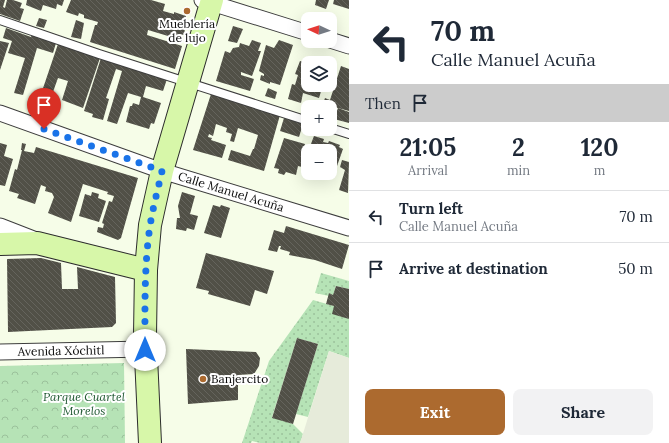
<!DOCTYPE html>
<meta charset="utf-8">
<style>
body{margin:0;font-family:Lora,serif;background:#f2f2f3;color:#1f2937;height:100vh;display:flex;flex-direction:column;font-size:15px;white-space:nowrap}
*{box-sizing:border-box;margin:0}
p{font-size:13px;color:#747a83}
.icon{flex:none;width:22px;height:22px;fill:none;stroke:currentColor;stroke-width:2;stroke-linecap:round;stroke-linejoin:round}
.map{position:relative;flex:1;overflow:hidden}
.panel{display:flex;flex-direction:column;background:#fff;width:320px}
.panel>*{flex:none}
.hud{background:#fff;color:#1f2937;overflow:hidden}
.needle{width:26px;rotate:274deg}
.buttons{position:absolute;left:301px;top:12px;display:grid;gap:8px}
.buttons a{display:grid;place-items:center;width:36px;height:36px;border-radius:8px;background:#fff;box-shadow:0 4px 16px #0002;font-size:20px}
.pin{position:absolute;display:grid;place-items:center;width:34px;height:34px;color:#fff;margin:-41px -17px;border-radius:50% 50% 50% 0;rotate:-45deg;box-shadow:0 0 4px #0007}
.pin .icon{rotate:45deg}
.me{position:absolute;width:44px;margin:-22px;rotate:0deg;stroke-linejoin:round;filter:drop-shadow(0 0 3px #0008)}
.turn{display:flex;align-items:center;gap:14px;height:84px;padding:0 16px;font-size:18px}
.turn .icon{width:52px;height:52px;stroke-width:2.5}
.turn b{display:block;font-size:28px;line-height:34px}
.then{display:flex;align-items:center;height:38px;padding:0 16px;background:#0003;gap:8px;font-size:15px}
.eta{display:flex;justify-content:space-evenly;align-items:center;height:68px;text-align:center}
.eta b{font-size:24px;font-weight:800;line-height:28px}
.primary-button{display:flex;gap:8px;margin-top:auto;padding:8px 16px}
.primary-button a{flex:1;height:46px;border-radius:8px;background:#ac6a2f;color:#fff;font-size:16px;font-weight:800;line-height:46px;text-align:center}
.primary-button a+a{background:#f2f2f3;color:#1f2937}
ul{padding:0;list-style:none}
li{display:flex;align-items:center;gap:12px;height:52px;padding:0 16px;border-top:1px solid #e0e1e3}
li div{flex:1}
li b{display:block;font-size:15px}
li em{font-style:normal}
main{display:flex;flex:1;min-height:0}
.map>svg:first-child{display:block}
.grass{fill:url(#grass-dots)}
.park{fill:url(#park-crowns)}
.plaza{fill:#e6ebda}
.building{fill:url(#building-back-hatch)}
.lines{fill:none;stroke-linecap:round;stroke-linejoin:round}
.service-casing{stroke:#3d3d3d;stroke-width:10}
.minor-casing{stroke:#3d3d3d;stroke-width:17}
.tertiary-casing{stroke:#3d3d3d;stroke-width:21}
.secondary-casing{stroke:#2c2c2c;stroke-width:24}
.service{stroke:#fff;stroke-width:8}
.minor{stroke:#fff;stroke-width:15}
.tertiary{stroke:#fff;stroke-width:19}
.secondary{stroke:#d7f7a9;stroke-width:22}
.route{stroke:#1a73e8;stroke-width:7;stroke-dasharray:0 12.6}
.poi-dot{fill:#ac6a2f;stroke:#fff;stroke-width:1.5}
.labels{text-anchor:middle;stroke-width:4;stroke-linejoin:round;paint-order:stroke}
.poi-label{font-size:12px;fill:#0a0a0a;stroke:#fff}
.street-label{font-size:12px;fill:#0a0a0a;stroke:#fff}
.park-label{font-size:12px;font-style:italic;fill:#215a33;stroke:#fff}
</style>
<main>
<div class="map">
<svg width="349" height="443" viewBox="0 0 349 443">
<defs>
<pattern id="grass-dots" width="8" height="8" patternUnits="userSpaceOnUse"><rect width="8" height="8" fill="#b6e3b6"/><path d="M2 2h.1M6 6h.1" fill="none" stroke="#9bc19b" stroke-width="1.8" stroke-linecap="round"/></pattern>
<pattern id="park-crowns" width="20" height="18" patternUnits="userSpaceOnUse"><rect width="20" height="18" fill="#b6e3b6"/><path d="M2 6a3 3 0 1 1 6 0M12 15a3 3 0 1 1 6 0" fill="none" stroke="#9bc19b"/></pattern>
<pattern id="building-back-hatch" width="6" height="6" patternUnits="userSpaceOnUse"><rect width="6" height="6" fill="#515047"/><path d="M-1 5l2 2M0 0l6 6M5-1l2 2" fill="none" stroke="#65645d"/></pattern>
</defs>
<rect width="100%" height="100%" fill="#f6fde8"/>
<g class="grass">
<polygon points="321,273 349,281 349,289 336,286 333,295 330,294 329,296 315,293"/>
<polygon points="313,300 334,306 349,319 349,358 329,351 308,417 296,414 318,344 297,338 272,417 293,424 303,434 300,443 260,443 252,441 251,443 242,443 269,361"/>
</g>
<polygon class="park" points="124,363 125,443 0,443 0,366"/>
<polygon class="plaza" points="329,351 349,358 349,443 300,443"/>
<g class="building">
<polygon points="0,0 5,0 3,7 5,8 7,0 13,0 22,3 20,8 24,9 20,21 0,14"/>
<polygon points="27,0 64,0 62,6 57,4 56,9 43,5 41,11 26,5"/>
<polygon points="71,0 151,0 165,4 163,11 174,14 174,12 186,16 182,27 185,28 184,35 179,34 178,39 148,30 147,35 182,46 175,69 90,42 95,25 97,25 98,22 84,18 84,15 79,13 78,16 66,12"/>
<polygon points="316,0 329,0 326,9 315,5"/>
<polygon points="334,0 349,0 349,9 333,4"/>
<polygon points="39,18 47,20 44,28 36,26"/>
<polygon points="76,20 84,23 81,39 71,37"/>
<polygon points="233,26 243,29 237,43 228,41"/>
<polygon points="6,28 31,37 32,34 56,43 53,53 37,48 23,95 14,93 25,58 8,53 12,41 3,38"/>
<polygon points="252,40 261,43 258,51 261,51 252,76 241,72 241,75 254,79 250,91 216,81 225,51 230,53 233,48 239,47 240,43 249,46"/>
<polygon points="279,40 293,45 280,85 270,82 270,84 260,80 261,75 264,76 264,74 259,71 266,45 274,48"/>
<polygon points="0,41 9,43 0,70"/>
<polygon points="58,44 100,58 83,108 62,100 68,81 58,78 49,103 39,100"/>
<polygon points="101,58 167,79 163,91 146,86 143,97 161,103 154,124 151,123 149,129 126,122 130,106 132,106 133,103 139,105 141,97 128,93 117,124 107,121 122,71 116,69 106,98 109,99 103,120 92,117 93,114 84,111"/>
<polygon points="300,61 308,63 308,85 323,85 319,98 303,93 301,103 288,99 292,84 295,85 298,75 295,74"/>
<polygon points="341,66 349,69 349,111 323,104 325,98 330,100"/>
<polygon points="268,88 277,92 275,99 265,96"/>
<polygon points="211,94 280,115 264,171 228,160 231,150 250,156 253,149 254,149 258,135 238,128 234,142 230,141 232,134 226,132 227,128 216,124 213,136 209,134 208,137 212,138 211,140 226,145 222,158 193,150"/>
<polygon points="338,108 349,112 349,123 334,119"/>
<polygon points="284,118 303,124 299,137 280,131"/>
<polygon points="314,136 324,139 323,142 328,143 329,141 340,145 339,147 343,149 337,166 333,165 329,175 325,173 330,173 330,151 310,151 311,150 309,149"/>
<polygon points="284,138 305,144 301,159 304,160 302,167 298,166 296,175 286,172 284,175 278,173 279,169 274,168"/>
<polygon points="0,143 7,145 4,156 13,159 5,186 0,185"/>
<polygon points="22,143 26,144 24,151 34,153 36,147 138,178 121,238 118,240 97,232 98,227 103,228 104,224 102,223 109,201 112,202 114,196 107,194 108,192 83,184 71,222 48,213 54,197 52,193 45,191 46,187 41,185 35,204 17,198 19,194 9,191 15,169 17,170 22,150 21,150"/>
<polygon points="308,157 308,171 303,170"/>
<polygon points="342,160 349,162 348,193 339,190 345,170 340,167"/>
<polygon points="92,192 99,194 98,198 106,201 99,222 79,216 85,194 91,196"/>
<polygon points="182,192 195,196 190,214 198,216 194,230 187,228 186,231 176,229 177,218 180,218 178,206"/>
<polygon points="213,205 220,207 221,205 230,208 221,238 204,233"/>
<polygon points="286,226 349,245 342,269 315,260 289,255 290,252 280,249 281,246 279,246 277,252 268,250 274,230 284,233"/>
<polygon points="206,253 274,271 267,294 255,290 250,306 208,294 209,291 196,288"/>
<polygon points="41,258 61,263 62,289 78,289 77,267 115,277 116,323 112,327 8,332 7,259"/>
<polygon points="336,286 349,289 349,319 332,314 334,306 326,304 329,293 333,295"/>
<polygon points="297,338 318,344 293,424 272,418"/>
<polygon points="186,349 256,352 260,358 259,366 254,374 238,375 238,400 188,404"/>
</g>
<g class="lines">
<g class="service-casing">
<g id="service">
<polyline points="0,20 99,54 308,121"/>
<polyline points="330,128 349,134"/>
</g>
</g>
<g class="minor-casing">
<g id="minor">
<polyline points="202,0 308,33"/>
<polyline points="330,40 349,46"/>
<polyline points="0,113 162,171 349,228"/>
<polyline points="0,352 145,349"/>
</g>
</g>
<g class="tertiary-casing">
<polyline id="tertiary" points="0,228 36,242"/>
</g>
<g class="secondary-casing">
<g id="secondary">
<polyline points="0,244 37,243 146,270"/>
<polyline points="150,443 145,335 146,270 150,225 162,171 212,0"/>
</g>
</g>
<use href="#service" class="service"/>
<use href="#minor" class="minor"/>
<use href="#tertiary" class="tertiary"/>
<use href="#secondary" class="secondary"/>
</g>
<g class="lines">
<path class="route" d="M44,129L162,171C158,189 153,207 150,226C144,266 145,309 145,350"/>
</g>
<g class="poi-dot">
<circle cx="187" cy="11" r="4"/>
<circle cx="203" cy="379" r="4"/>
</g>
<g class="labels">
<g class="poi-label">
<text x="187" y="28">Mueblería<tspan x="187" dy="14">de lujo</tspan></text>
<text x="211" y="383" text-anchor="start">Banjercito</text>
</g>
<g class="street-label">
<text transform="translate(231 192) rotate(17)" y="4">Calle Manuel Acuña</text>
<text transform="translate(61 351) rotate(-1)" y="4">Avenida Xóchitl</text>
</g>
<g class="park-label">
<text x="84" y="401">Parque Cuartel<tspan x="84" dy="14">Morelos</tspan></text>
</g>
</g>
</svg>
<div class="buttons">
<a><svg class="needle" viewBox="-14 -14 28 28"><path d="M0-13l5 13h-10z" fill="#e53935"/><path d="M0 13l5-13h-10z" fill="#747a83"/></svg></a>
<a><svg class="icon" aria-label="layers" viewBox="0 0 24 24"><path d="M12 4l9 5-9 5-9-5zM3 14l9 5 9-5"/></svg></a>
<a>+</a>
<a>−</a>
</div>
<div class="pin" style="left:44px;top:129px;background:#d93025"><svg class="icon" aria-label="arrive" viewBox="0 0 24 24"><path d="M6 21V4h12l-3 4 3 4H6"/></svg></div>
<svg class="me" style="left:145px;top:350px" viewBox="-20 -20 40 40"><circle r="19" fill="#fff"/><path d="M0-13L10 11 0 6-10 11z" fill="#1a73e8"/></svg>
</div>
<section class="panel">
<div class="hud">
<div class="turn"><svg class="icon" aria-label="left" viewBox="0 0 24 24"><path d="M17 20v-9H6M10 6l-5 5 5 5"/></svg><div><b>70 m</b>Calle Manuel Acuña</div></div>
<div class="then">Then<svg class="icon" aria-label="arrive" viewBox="0 0 24 24"><path d="M6 21V4h12l-3 4 3 4H6"/></svg></div>
</div>
<div class="eta">
<div><b>21:05</b><p>Arrival</p></div>
<div><b>2</b><p>min</p></div>
<div><b>120</b><p>m</p></div>
</div>
<ul>
<li><svg class="icon" aria-label="left" viewBox="0 0 24 24"><path d="M17 20v-9H6M10 6l-5 5 5 5"/></svg><div><b>Turn left</b><p>Calle Manuel Acuña</p></div><em>70 m</em></li>
<li><svg class="icon" aria-label="arrive" viewBox="0 0 24 24"><path d="M6 21V4h12l-3 4 3 4H6"/></svg><div><b>Arrive at destination</b></div><em>50 m</em></li>
</ul>
<div class="primary-button"><a>Exit</a><a>Share</a></div>
</section>
</main>
